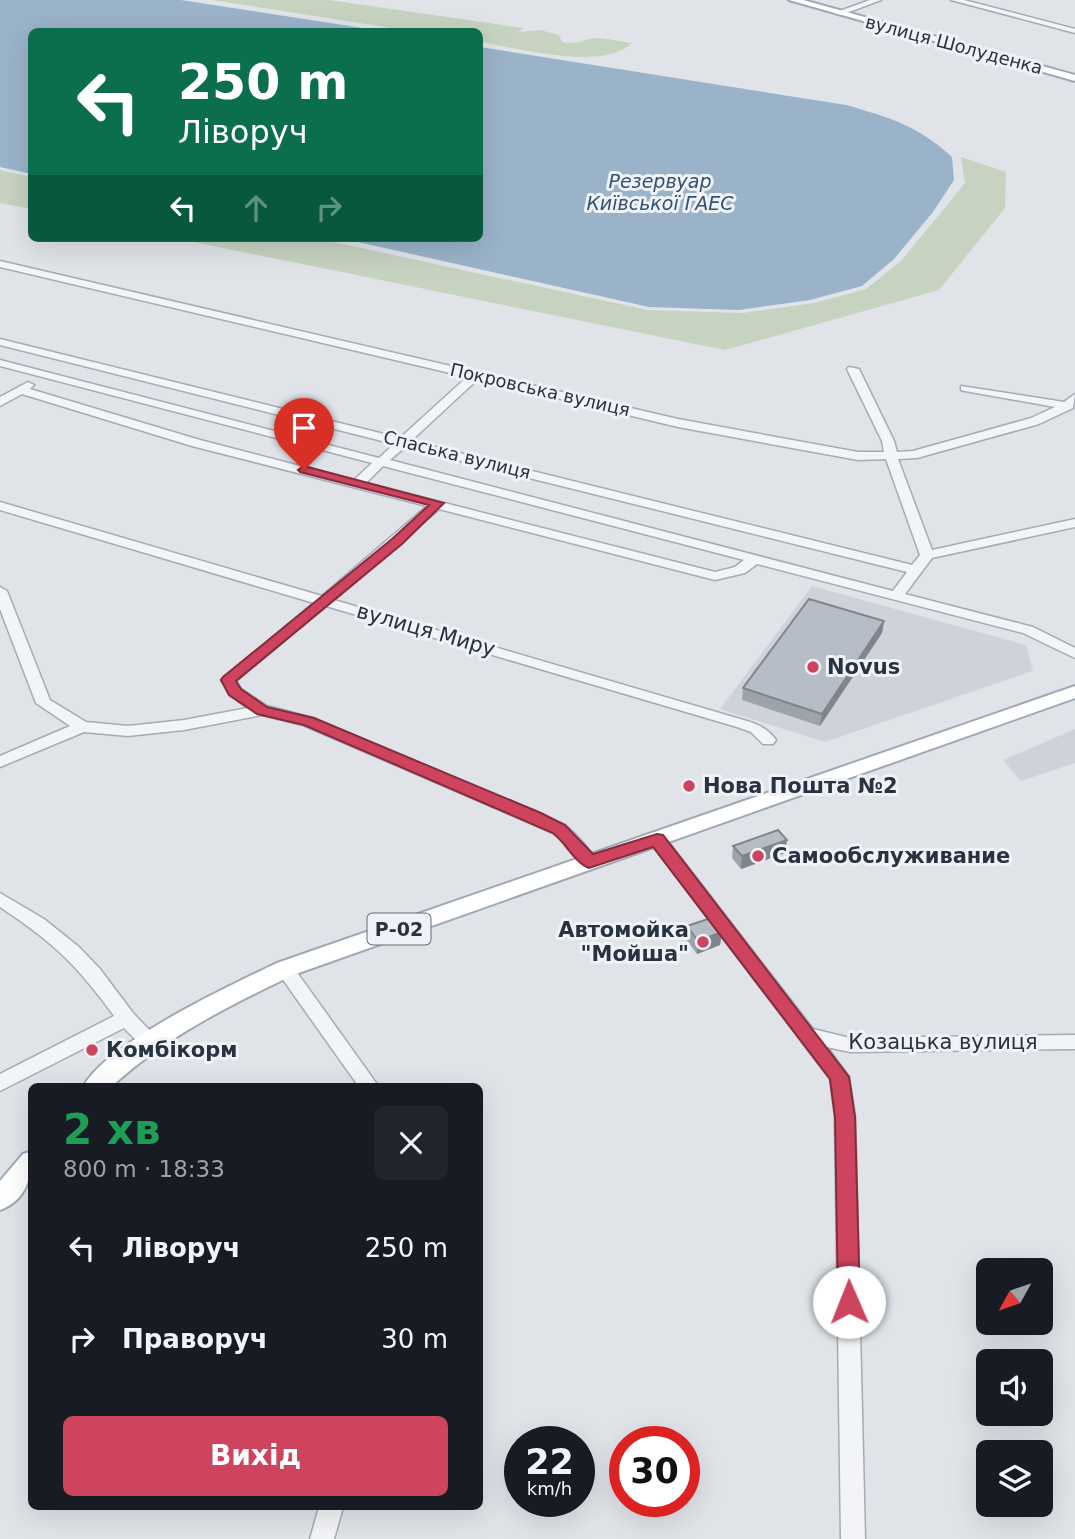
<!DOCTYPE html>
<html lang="uk">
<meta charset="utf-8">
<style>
body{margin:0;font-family:"DejaVu Sans",sans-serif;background:#20242c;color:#f1f3f6;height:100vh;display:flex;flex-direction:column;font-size:26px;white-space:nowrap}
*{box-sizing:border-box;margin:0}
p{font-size:23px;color:#9ea1a6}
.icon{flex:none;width:38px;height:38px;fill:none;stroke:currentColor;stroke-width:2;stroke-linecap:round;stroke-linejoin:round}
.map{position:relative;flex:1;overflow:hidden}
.details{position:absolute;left:28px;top:1083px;width:455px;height:427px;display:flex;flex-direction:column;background:#171b24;border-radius:10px;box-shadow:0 7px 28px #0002}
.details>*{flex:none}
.guide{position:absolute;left:28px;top:28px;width:455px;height:214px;border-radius:10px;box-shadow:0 7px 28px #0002;background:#0b6e4f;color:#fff;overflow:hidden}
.needle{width:46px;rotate:230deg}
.fabs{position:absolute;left:976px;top:1258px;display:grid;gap:14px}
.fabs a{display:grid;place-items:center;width:77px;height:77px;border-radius:10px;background:#171b24;box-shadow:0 7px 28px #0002;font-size:35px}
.speed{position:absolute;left:504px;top:1426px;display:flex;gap:14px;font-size:35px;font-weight:700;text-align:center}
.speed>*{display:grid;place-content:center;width:91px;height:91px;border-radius:50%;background:#171b24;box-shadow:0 7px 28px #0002;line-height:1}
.speed small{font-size:18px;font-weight:400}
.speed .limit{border:10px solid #d22;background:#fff;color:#111}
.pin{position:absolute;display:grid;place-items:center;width:60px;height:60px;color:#fff;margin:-72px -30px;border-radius:50% 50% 50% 0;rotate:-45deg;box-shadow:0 0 7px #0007}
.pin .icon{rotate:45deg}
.me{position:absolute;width:77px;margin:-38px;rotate:359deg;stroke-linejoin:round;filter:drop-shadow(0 0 5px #0008)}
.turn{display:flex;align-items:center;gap:24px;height:147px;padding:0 35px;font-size:32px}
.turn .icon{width:91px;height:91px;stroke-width:2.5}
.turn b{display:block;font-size:49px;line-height:60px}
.lanes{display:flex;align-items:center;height:66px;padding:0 35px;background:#0003;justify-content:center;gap:35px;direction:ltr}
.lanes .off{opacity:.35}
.round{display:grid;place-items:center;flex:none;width:74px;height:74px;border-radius:10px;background:#20242c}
.summary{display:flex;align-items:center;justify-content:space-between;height:119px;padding:0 35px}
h1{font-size:42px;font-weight:800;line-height:52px;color:#1e9e55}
.cta{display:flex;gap:14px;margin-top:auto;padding:14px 35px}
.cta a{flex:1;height:80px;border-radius:10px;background:#ce445e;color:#fff;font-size:28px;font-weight:800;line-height:80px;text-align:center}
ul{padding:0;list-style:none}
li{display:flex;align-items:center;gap:21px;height:91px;padding:0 35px}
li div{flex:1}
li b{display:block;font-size:26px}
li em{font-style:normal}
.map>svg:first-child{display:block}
.built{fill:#ced3db}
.green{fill:#c6d3c1}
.water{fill:#9ab3c9}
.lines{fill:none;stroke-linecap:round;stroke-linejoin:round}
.minor-casing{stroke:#a5abb3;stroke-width:3}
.major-casing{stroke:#9fa8b4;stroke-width:4}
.minor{fill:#f2f4f7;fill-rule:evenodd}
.major{fill:#fff;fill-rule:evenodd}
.wall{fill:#9da3aa}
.shaded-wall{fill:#80848b}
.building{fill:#b7bdc6;stroke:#80848b;stroke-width:2}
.route{fill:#ce445e;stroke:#862c3d;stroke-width:2}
.poi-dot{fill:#ce445e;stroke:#eff2f6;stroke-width:2.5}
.labels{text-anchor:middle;stroke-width:6;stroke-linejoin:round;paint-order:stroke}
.far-street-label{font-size:18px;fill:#283240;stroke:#eff2f6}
.far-water-label{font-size:19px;font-style:italic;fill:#325274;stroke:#eff2f6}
.shield{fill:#eff2f6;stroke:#646c77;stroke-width:2}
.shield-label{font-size:19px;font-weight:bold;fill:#283240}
.street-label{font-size:21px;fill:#283240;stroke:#eff2f6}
.poi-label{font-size:21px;font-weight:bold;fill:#283240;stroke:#eff2f6;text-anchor:start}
</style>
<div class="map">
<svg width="1075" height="1539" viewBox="0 0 1075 1539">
<rect width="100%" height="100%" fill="#e0e4e9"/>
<g class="built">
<polygon points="812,586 1026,645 1033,671 825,742 720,709"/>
<polygon points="1075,729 1075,763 1021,781 1003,760"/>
</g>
<g class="green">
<path d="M212,0H329L524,28L519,32L540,30L559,35L562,42C577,45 584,39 596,38C608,38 621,42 632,43C602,72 518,48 480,42V32L411,31Z"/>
<polygon points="961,157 1006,172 1005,208 939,290 725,350 174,238 315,238 648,310 742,313 814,303 866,289 901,261 965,183"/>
<polygon points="0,170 31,177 31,209 0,203"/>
</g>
<g class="water">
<polygon points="0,0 181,0 382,31 32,32 31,174 0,167"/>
<path d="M480,47L846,105C891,118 917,125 952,157L954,180L933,212L894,259L862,286L810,300L739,310L649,307L340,238H480Z"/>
</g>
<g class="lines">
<g class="minor-casing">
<g id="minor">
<polygon points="870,0 881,0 841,15 834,13"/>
<polygon points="951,0 964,0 1075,29 1075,33"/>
<path d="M0,261L678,419L858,452H884L882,441L847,369L849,367L859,369L894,441L897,452L913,451L1031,418L1055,407L965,391L961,390V386L1064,402L1075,394L1073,408L1039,424L917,458L898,459L932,550L1075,519V527L932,558L905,594L1033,627L1075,648V658L1023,633L757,564L745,573L715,580L439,509L334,600L747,721C759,725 768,729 776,740L773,744H763L751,732L737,727L326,606L236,681L241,689L267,706L313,718L565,825C578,836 588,847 597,862L595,866H583L567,844L553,833L303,725L262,715L184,730L128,736L84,732L0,767V756L70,726L36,703L0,609V587L7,591L50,700L86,722L128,726L184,720L248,708L230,695L221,680L314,603L0,510V502L322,596L427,506L192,446L22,394L0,406V397L28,382L34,385L30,389L200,440L354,480L372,463L0,366V360L379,458L394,444L0,345V339L400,438L467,377L0,267ZM478,379L678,427L858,460L886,459L920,555L912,565L411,441ZM405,447L907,572L893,591L390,460ZM383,466L744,560L735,567L715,572L366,483Z"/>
<polygon points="657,833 663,835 813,1029 850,1038 1075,1035 1075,1049 850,1052 827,1047 849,1077 855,1117 865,1539 841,1539 835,1117 830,1079 651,843 649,839 651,835"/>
<path d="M0,893L44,919L79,947L100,969L133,1013L159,1040L157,1045C143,1050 133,1037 124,1028L0,1091V1074L114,1016C77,965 53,942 0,907Z"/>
<polygon points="285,962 291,964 379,1087 359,1087 279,974 276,969 279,964"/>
<polygon points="319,1507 343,1507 334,1539 310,1539"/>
</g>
</g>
<g class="major-casing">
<g id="major">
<polygon points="789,0 803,0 1075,75 1075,81"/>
<path d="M1075,686V698L293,975C228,1006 164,1038 111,1087H83C106,1043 231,985 277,963Z"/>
<path d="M32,1151C32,1176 27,1200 0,1210V1181L23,1154Z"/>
</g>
</g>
<use href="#minor" class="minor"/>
<use href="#major" class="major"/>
</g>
<g class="wall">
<polygon points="884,621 882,633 820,726 742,700 743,688"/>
<polygon points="733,846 785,853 741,869 732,858"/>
<polygon points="687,926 722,932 720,945 697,954 686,939"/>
</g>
<g class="shaded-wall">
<polygon points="884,621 882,633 820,726 822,714"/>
<polygon points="787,840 785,853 741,869 742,856"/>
<polygon points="722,932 720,945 697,954 698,941"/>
</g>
<g class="building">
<polygon points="809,599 884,621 822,714 743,688"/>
<polygon points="778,830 787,840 742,856 733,846"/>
<polygon points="711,918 722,932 698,941 687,926"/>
</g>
<path class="route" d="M304,466L444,503L402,544L236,681L241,689L267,707L314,718L541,813L565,825L593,854L657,834L663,835L849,1077L855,1117L860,1302L856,1309L849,1311L841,1309L838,1302L835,1117L830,1079L653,847L589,868C576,864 565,842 553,833L304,725L257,714L229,695L221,680L223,677L392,539L429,505L300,472L298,470Z"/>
<g class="poi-dot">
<circle cx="813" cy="667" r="7"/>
<circle cx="689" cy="786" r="7"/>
<circle cx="758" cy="856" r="7"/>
<circle cx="703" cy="942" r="7"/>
<circle cx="92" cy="1050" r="7"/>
</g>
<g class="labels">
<g class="far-street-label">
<text transform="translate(954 45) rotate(15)" y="6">вулиця Шолуденка</text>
<text transform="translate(540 390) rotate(13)" y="6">Покровська вулиця</text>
<text transform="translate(457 455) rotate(14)" y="6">Спаська вулиця</text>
</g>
<g class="far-water-label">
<text x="660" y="188">Резервуар<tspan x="660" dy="22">Київської ГАЕС</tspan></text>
</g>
<rect class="shield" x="367.5" y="913.5" width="63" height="31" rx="5"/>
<g class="shield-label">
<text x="399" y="936">Р-02</text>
</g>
<g class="street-label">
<text transform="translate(426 630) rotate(16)" y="7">вулиця Миру</text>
<text x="943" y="1049">Козацька вулиця</text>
</g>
<g class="poi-label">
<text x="827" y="674">Novus</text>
<text x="703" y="793">Нова Пошта №2</text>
<text x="772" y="863">Самообслуживание</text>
<text x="689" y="937" text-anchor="end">Автомойка<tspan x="689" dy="24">"Мойша"</tspan></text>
<text x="106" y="1057">Комбікорм</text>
</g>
</g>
</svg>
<div class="fabs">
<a><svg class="needle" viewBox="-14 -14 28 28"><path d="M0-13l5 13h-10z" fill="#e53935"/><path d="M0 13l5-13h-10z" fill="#9ea1a6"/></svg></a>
<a><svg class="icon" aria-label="sound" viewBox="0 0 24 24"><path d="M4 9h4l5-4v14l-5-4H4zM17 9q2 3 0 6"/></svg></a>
<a><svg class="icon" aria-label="layers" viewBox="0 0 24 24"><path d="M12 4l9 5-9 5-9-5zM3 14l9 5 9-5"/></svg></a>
</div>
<div class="speed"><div>22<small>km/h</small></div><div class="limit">30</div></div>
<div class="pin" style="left:304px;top:470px;background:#d93025"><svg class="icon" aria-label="arrive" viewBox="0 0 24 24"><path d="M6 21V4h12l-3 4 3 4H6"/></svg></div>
<svg class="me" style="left:849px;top:1302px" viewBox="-20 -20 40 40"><circle r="19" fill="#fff"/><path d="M0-13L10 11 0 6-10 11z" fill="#ce445e"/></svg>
<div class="guide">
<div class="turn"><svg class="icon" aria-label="left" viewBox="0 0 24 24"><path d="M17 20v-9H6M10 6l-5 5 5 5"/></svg><div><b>250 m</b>Ліворуч</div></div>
<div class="lanes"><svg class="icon" aria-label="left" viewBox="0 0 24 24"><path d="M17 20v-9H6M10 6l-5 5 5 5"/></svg><svg class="icon off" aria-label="ahead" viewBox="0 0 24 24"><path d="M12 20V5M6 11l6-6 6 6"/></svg><svg class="icon off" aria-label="right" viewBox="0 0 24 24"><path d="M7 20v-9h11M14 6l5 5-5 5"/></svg></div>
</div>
<section class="details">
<div class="summary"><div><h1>2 хв</h1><p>800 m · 18:33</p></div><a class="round"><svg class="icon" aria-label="close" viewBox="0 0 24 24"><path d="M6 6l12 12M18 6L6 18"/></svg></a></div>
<ul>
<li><svg class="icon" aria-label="left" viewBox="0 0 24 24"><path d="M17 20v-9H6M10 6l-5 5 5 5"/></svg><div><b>Ліворуч</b></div><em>250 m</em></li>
<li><svg class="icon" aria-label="right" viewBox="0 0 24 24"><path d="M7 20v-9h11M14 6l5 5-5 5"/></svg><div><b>Праворуч</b></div><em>30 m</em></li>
</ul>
<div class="cta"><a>Вихід</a></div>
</section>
</div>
